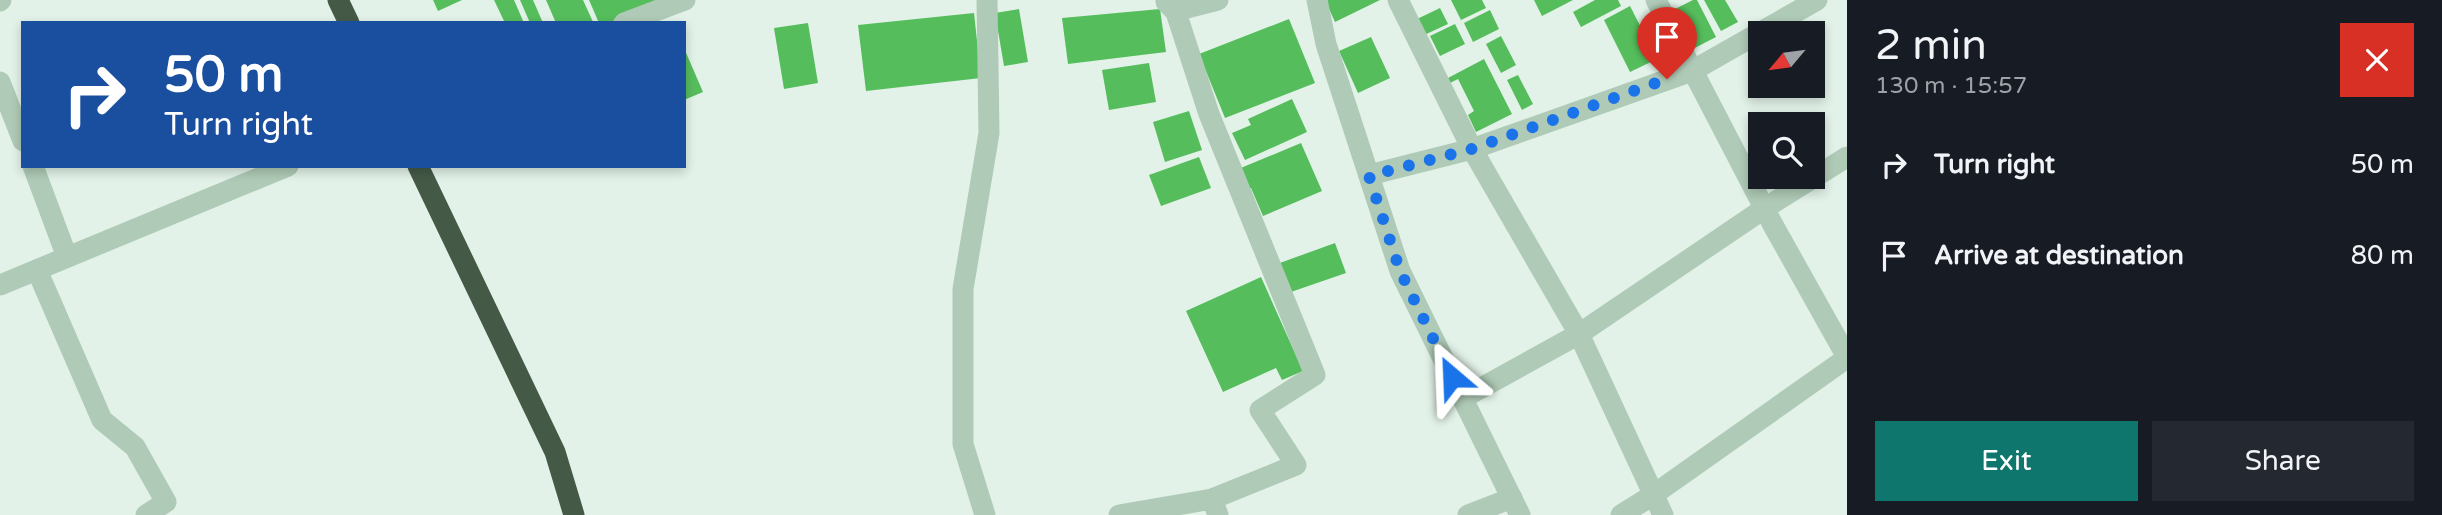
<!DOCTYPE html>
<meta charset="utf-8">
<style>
body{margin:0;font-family:"Varela Round",sans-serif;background:#242831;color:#f1f3f6;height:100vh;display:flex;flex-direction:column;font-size:26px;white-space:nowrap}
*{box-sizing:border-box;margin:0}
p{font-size:23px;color:#9ea1a6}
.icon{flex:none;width:38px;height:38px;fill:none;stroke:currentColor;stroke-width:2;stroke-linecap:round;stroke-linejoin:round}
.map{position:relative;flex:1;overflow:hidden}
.sheet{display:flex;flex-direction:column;background:#171b24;width:595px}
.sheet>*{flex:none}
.top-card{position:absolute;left:21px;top:21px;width:665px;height:147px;border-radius:0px;box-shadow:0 4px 10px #0003;background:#1a4fa0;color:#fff;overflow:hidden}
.needle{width:46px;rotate:241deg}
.buttons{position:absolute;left:1748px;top:21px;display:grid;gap:14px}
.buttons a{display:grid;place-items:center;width:77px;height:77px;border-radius:0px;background:#171b24;box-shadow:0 4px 10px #0003;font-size:35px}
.pin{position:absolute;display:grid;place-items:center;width:60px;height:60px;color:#fff;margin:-72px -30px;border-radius:50% 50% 50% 0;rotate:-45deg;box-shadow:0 0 7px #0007}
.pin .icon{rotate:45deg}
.me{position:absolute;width:77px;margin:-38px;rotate:334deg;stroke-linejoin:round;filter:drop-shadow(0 0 5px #0008)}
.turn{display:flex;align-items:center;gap:24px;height:147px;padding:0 28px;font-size:32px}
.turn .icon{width:91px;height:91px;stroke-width:2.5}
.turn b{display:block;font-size:49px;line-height:60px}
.round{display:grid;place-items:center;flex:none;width:74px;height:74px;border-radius:0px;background:#242831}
.overview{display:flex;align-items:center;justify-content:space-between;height:119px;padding:0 28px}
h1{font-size:42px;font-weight:600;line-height:52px}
.primary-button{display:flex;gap:14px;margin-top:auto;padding:14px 28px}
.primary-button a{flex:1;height:80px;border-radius:0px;background:#0f766e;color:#fff;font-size:28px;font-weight:600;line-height:80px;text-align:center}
.primary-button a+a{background:#242831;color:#f1f3f6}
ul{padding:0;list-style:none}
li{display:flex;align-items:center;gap:21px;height:91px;padding:0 28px}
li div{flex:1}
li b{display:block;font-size:26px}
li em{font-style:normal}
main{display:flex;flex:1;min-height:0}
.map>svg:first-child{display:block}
.building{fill:#56bd5c}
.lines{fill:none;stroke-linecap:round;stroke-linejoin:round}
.street{stroke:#afcab6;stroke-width:21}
.highway{stroke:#445a47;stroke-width:21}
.route{stroke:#1a73e8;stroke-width:12;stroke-dasharray:0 21.6}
</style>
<main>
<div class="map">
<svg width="1847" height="515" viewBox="0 0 1847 515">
<rect width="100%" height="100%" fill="#e2f2e8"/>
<g class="building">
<polygon points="433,0 462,0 438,11"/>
<polygon points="494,0 514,0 524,23 505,23"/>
<polygon points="520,0 533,0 543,23 530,23"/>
<polygon points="546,0 583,0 593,22 556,23"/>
<polygon points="589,0 663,0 608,23 599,23"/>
<polygon points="1325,0 1380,0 1335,22"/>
<polygon points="1451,0 1482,0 1486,8 1461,20"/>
<polygon points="1534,0 1573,0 1542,16"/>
<polygon points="1595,0 1618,0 1621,6 1581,27 1573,12"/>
<polygon points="1693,0 1697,0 1716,37 1687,52 1667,13"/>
<polygon points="1704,0 1725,0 1738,22 1721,31"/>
<polygon points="1630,6 1657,59 1630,72 1604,20"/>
<polygon points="1440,8 1448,24 1422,36 1415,20"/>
<polygon points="1019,9 1028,62 1004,66 995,13"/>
<polygon points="1160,9 1166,52 1068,64 1062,18"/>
<polygon points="1490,10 1499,29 1473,42 1464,23"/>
<polygon points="974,13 981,78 866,91 858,25"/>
<polygon points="1289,19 1315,83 1225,118 1199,54"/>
<polygon points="808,23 818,83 784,89 774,28"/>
<polygon points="1455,24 1465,44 1440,56 1430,36"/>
<polygon points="1501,36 1516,65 1501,73 1486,44"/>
<polygon points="1371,37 1390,78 1358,93 1339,51"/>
<polygon points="684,48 703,92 684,100"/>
<polygon points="1484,59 1512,114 1476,132 1468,115 1474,111 1458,79 1450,83 1448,78"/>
<polygon points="1149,63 1156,102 1109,110 1102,70"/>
<polygon points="1518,75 1533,104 1522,110 1507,80"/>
<polygon points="1292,99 1307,132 1245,160 1232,133 1251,125 1248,119"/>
<polygon points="1189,111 1202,150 1165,162 1153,122"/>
<polygon points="1301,143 1322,191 1263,216 1251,188 1245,191 1236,170"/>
<polygon points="1199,157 1211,188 1161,206 1149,175"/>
<polygon points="1335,243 1346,273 1288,293 1277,264"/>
<polygon points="1261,277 1303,371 1282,380 1276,368 1223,392 1186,311"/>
</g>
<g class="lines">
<g class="street">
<polyline points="1172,0 1209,114 1315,375 1260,410 1296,465 1212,499"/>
<polyline points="1317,0 1326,44 1400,271 1520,515"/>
<polyline points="1398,0 1472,149 1692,71 1817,0"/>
<polyline points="1656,0 1773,225 1847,357"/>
<polyline points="0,1 1,0"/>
<polyline points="1166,2 1175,11 1218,0"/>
<polyline points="624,23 685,0"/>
<polyline points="0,82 23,141"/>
<polyline points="33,166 67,257"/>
<polyline points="1369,175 1472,149 1579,334 1463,398"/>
<polyline points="37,270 102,420 135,447 166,502 146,515"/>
<polyline points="0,285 288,166"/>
<polyline points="985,515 963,444 963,289 989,133 987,0"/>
<polyline points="1119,515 1212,499 1218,515"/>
<polyline points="1468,515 1512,498"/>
<polyline points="1621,515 1653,495 1847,358"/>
<polyline points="1663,515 1579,334 1765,208 1847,157"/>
</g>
<g class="highway">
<polyline points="338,0 349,23"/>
<polyline points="418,166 555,452 574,515"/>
</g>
</g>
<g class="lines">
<polyline class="route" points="1452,377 1400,271 1369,176 1472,149 1667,79"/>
</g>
</svg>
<div class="buttons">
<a><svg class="needle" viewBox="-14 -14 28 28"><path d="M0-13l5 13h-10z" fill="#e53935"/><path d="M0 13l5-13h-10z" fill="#9ea1a6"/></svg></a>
<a><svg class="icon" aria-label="search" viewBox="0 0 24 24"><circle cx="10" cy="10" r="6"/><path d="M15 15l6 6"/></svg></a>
</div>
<div class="pin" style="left:1667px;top:79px;background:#d93025"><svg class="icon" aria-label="arrive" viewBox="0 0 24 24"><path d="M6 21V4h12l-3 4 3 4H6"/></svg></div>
<svg class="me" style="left:1452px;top:377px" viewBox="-20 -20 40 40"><path d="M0-17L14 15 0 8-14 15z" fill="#1a73e8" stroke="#fff" stroke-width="4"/></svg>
<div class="top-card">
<div class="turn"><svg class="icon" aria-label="right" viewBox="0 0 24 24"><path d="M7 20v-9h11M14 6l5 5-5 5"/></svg><div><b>50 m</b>Turn right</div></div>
</div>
</div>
<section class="sheet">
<div class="overview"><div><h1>2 min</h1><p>130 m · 15:57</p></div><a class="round" style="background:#d93025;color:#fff"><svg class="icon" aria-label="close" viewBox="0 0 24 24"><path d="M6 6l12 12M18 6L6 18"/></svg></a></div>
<ul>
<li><svg class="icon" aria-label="right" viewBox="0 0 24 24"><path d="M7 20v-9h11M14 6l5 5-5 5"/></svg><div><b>Turn right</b></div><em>50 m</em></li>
<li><svg class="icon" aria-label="arrive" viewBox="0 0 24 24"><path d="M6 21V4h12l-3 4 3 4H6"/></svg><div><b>Arrive at destination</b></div><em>80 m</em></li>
</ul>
<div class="primary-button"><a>Exit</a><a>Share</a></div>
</section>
</main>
